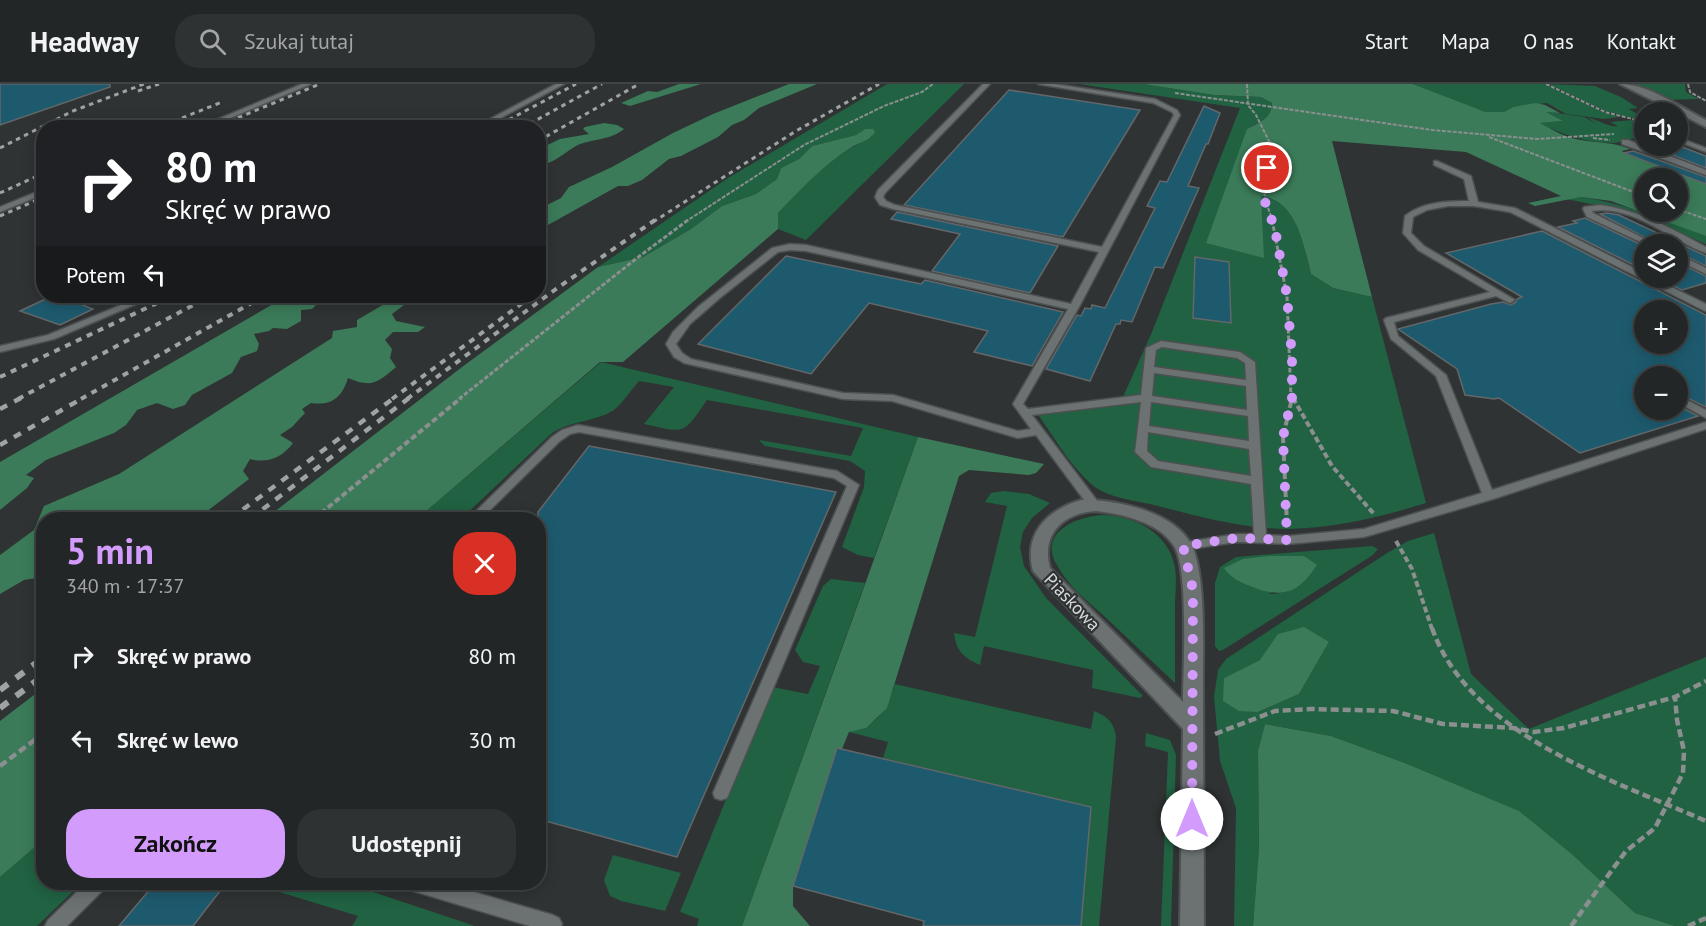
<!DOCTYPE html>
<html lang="pl">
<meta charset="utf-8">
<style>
body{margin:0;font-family:"PT Sans",sans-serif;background:#2f3232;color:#f1f3f6;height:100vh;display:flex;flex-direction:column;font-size:22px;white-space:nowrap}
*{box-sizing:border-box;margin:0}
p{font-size:20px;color:#a3a5a7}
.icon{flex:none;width:33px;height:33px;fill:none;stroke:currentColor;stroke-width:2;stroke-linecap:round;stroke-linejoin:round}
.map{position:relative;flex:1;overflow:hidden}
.panel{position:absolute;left:36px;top:428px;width:510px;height:378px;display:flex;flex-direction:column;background:#232626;border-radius:24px;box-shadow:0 3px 15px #0003,0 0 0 2px #404343}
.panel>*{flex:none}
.guide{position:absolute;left:36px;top:36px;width:510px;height:183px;border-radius:24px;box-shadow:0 3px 15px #0003,0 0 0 2px #404343;background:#202124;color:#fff;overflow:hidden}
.fabs{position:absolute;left:1634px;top:18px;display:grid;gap:12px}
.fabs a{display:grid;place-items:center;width:54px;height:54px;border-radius:50%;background:#232626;box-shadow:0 3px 15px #0003,0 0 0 2px #404343;font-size:30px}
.pin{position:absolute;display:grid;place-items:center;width:51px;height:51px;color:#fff;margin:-26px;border:3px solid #fff;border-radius:50%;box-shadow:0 2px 6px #0007}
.me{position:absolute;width:66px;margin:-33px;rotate:0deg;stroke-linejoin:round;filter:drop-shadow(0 0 4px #0008)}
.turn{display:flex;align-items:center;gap:21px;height:126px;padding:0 30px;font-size:27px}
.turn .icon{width:78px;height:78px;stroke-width:2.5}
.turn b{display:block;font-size:42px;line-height:51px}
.then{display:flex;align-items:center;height:57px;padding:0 30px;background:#0003;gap:12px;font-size:22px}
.round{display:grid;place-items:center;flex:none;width:63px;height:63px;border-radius:24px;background:#2f3232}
.headline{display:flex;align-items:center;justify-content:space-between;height:102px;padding:0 30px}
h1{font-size:36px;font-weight:800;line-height:45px;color:#d39cfc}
.button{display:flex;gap:12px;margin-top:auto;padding:12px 30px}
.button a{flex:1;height:69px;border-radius:24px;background:#d39cfc;color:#111;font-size:24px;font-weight:800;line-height:69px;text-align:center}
.button a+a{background:#2f3232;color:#f1f3f6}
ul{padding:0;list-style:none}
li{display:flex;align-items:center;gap:18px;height:84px;padding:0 30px}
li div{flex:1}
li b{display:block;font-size:22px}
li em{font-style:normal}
header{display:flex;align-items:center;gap:36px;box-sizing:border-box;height:84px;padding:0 30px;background:#232626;border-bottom:2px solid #404343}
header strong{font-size:28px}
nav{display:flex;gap:33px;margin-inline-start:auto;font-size:21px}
.search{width:420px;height:54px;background:#2f3232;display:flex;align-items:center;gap:15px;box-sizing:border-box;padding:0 21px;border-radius:24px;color:#a3a5a7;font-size:22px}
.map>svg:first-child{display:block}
.green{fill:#206242;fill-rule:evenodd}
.forest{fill:#3b7b59;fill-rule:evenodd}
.building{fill:#1e5a6e;stroke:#636769;stroke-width:1.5;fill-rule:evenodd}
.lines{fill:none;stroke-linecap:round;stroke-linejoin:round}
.service-casing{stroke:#4d5051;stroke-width:3}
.minor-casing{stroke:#4d5051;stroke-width:4}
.path-far3{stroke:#8c8f8f;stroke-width:2;stroke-dasharray:4 1.5;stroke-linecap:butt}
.path-far2{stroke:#8c8f8f;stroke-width:3;stroke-dasharray:4.5 2;stroke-linecap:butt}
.path-far1{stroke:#8c8f8f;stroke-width:4;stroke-dasharray:6 3;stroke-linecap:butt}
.path{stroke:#8c8f8f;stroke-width:4.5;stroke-dasharray:8 4;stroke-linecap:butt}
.service{fill:#6c7171;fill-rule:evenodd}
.minor{fill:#6c7171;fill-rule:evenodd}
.rail-far3{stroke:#9fa3a3;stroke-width:3;stroke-dasharray:4.5 4.5;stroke-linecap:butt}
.rail-far2{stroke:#9fa3a3;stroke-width:4;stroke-dasharray:6 6;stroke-linecap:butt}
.rail-far1{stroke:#9fa3a3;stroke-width:4.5;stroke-dasharray:8 8;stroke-linecap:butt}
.rail{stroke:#9fa3a3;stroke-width:6;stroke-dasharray:10 10;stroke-linecap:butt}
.route{stroke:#d39cfc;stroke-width:10;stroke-dasharray:0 18}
.labels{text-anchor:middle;stroke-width:4.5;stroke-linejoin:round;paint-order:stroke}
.street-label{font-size:18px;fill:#d8dbdb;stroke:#2f3333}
</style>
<header>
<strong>Headway</strong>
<div class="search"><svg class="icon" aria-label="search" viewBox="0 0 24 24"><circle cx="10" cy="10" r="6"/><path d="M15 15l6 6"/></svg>Szukaj tutaj</div>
<nav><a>Start</a><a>Mapa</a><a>O nas</a><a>Kontakt</a></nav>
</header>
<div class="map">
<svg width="1706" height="842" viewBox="0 0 1706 842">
<rect width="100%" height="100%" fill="#2f3333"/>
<g class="green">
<path d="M887,0H964L806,156L778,145V129C810,96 829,73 872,53L865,45L856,51L812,62L799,75L781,84L777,95L756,110L722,122L691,145L643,173L598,183L728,94Z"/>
<path d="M1079,0H1143L1214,11L1261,13L1272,19C1272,34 1259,39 1247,45L1261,111C1297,118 1303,160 1311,190L1333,204L1372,213L1426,419C1381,433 1336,444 1288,445C1243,445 1197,432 1154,421C1133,416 1106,414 1090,399C1068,379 1052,350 1035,326L1123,313L1152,248L1240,24Z"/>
<polygon points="1413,0 1545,0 1603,28 1620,33 1604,35 1566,30 1547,19 1513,23 1504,28 1485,29"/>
<polygon points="1548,0 1595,2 1621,13 1638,24 1629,25 1644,34 1644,37 1605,27"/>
<polygon points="1628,0 1685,0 1686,8 1699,15 1664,16"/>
<path d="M1544,27L1584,33L1597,40L1588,34C1598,35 1609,44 1618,42L1610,38L1631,36L1644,38V55C1633,51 1623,59 1612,59C1584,58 1563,51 1539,39L1562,37Z"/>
<path d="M1581,113C1625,119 1665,136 1706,152V160L1625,127L1566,115Z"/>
<path d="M601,278L918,353L874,474L858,471L842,463L864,403L865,387L850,377L765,362L759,356L851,372L863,344L707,316C682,352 686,349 644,340L674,303L639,297C631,306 623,319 614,326C595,338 573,336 552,349L461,435H417Z"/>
<path d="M1004,407L1029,410L1050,419L1032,434L1023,448L1020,463L1024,482L1046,514L1143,612L1140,614L1092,604L1093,586L984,562L980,581C964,574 956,567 954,549L975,553L1007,422L985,418L991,409Z"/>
<path d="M1102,431C1135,432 1168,448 1175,483C1177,496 1175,511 1175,525C1175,549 1175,574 1175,599C1151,577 1128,554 1104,532C1087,517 1067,501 1057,481C1038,448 1076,433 1102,431Z"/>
<path d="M1434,449L1471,590L1529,645L1706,573V842H1675L1635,829L1573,771L1518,727L1405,679L1331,652L1265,640L1258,667L1259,764L1253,842H1234L1236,724L1220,677L1214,613L1218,586L1226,575L1387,469L1408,457ZM1329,558L1299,610L1258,628L1224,594L1260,576Z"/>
<path d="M1372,462L1378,465L1373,471L1223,566L1219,567L1215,562V499L1220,483L1236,473ZM1317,480C1306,500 1291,510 1269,510Z"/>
<polygon points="831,495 865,499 742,842 697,842 699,835 680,828 772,603 808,610 820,582 803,578 795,566 823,502"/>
<path d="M895,600L1091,645L1094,627C1107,632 1114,638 1116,653L1099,842H1081L1091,723L883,674L888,658L849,648C878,641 886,627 895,600Z"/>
<polygon points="1146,649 1170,656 1176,671 1171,842 1161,842 1168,668 1145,662"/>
<polygon points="43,756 44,798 83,798 37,842 0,842 0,793"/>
<polygon points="613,771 681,789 665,827 621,817 610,812 604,796"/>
<polygon points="247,798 343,798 475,842 352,842 358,832"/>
</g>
<g class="forest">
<polygon points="679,0 701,0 630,22 621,19 648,7 657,8"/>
<polygon points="789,0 817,0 759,24 744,36 732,41 718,53 681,72 669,75 642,96 628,102 618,102 539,146 539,125 561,114 569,103 612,83 673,49 713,30"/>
<path d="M1143,0H1413L1485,28H1504L1513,23L1536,19L1545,21L1560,29L1546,28L1563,37L1540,39C1553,46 1566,54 1581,56C1598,59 1613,58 1630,65L1622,67L1624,69L1706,100V152L1611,117L1581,113L1535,122L1528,119L1561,112L1466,68L1332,57L1372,213L1333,204L1311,190C1304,162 1296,115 1261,112L1264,174L1206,159L1247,45C1259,39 1272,34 1272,19L1261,13L1214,11ZM1644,94H1677V128H1644Z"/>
<path d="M604,39L617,41L624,45C610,57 592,54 576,62C565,68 551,82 539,80V66L541,64L560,55L589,50L583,45L585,43Z"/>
<path d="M865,45H873L875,48C870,57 860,58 852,63C823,81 802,104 778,129V145L623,278H600L417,435H265L462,283L598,183L643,173L691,145L722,122L756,110L777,95L781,84L799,75L812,62L856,51Z"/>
<polygon points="287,212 326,212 313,215 317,220 312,225 301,226 301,237 287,245 273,244 269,247 254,250 259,260 257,267 241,273 232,289 192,311 185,321 173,325 157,319 137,326 126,341 114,349 46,376 26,391 34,394 27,404 0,426 0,378"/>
<path d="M398,212H416L392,230L396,237L425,243L418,248H393L385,256L392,265L390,274L396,283C377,299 372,304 348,294C342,314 331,322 311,319L302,325L305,329L292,343L280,351L293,359C283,373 267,380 250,375L243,387L249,395L197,435H44L43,493L24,496L0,510V471L34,446L44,422L119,390L332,254L333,247L357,243V236Z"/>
<polygon points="918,353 1044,380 1036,389 1029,391 969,386 959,392 887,624 866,644 849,648 842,665 837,664 793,802 793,822 810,842 742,842"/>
<path d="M1269,472H1304L1317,481C1298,510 1282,515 1250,502C1238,497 1231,494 1224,484L1243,475Z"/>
<polygon points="1304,543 1329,558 1299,610 1258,628 1239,627 1223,617 1224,594 1260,576 1278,550"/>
<polygon points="43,604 43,756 0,793 0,637"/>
<polygon points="1265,640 1331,652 1405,679 1519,727 1573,771 1635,829 1675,842 1253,842 1259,764 1258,667"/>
</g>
<g class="building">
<polygon points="0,0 110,0 110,3 0,41"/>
<polygon points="1009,6 1140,26 1063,153 904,121"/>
<polygon points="1204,22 1220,29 1208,60 1206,60 1188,102 1199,104 1163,184 1155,183 1132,238 1121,236 1120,240 1116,240 1090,297 1046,285 1077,231 1081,232 1085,224 1091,225 1092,221 1105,224 1155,124 1147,122 1160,97 1167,98"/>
<polygon points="1677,61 1706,72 1706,84 1650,62"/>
<polygon points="1633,67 1706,93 1706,100 1624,69"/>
<polygon points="897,128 1058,162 1030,209 932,187 960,150 891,135"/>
<polygon points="1607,129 1619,131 1706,172 1706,182 1677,168 1677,160 1657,160 1600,130"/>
<polygon points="1585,134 1644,162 1644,186 1558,143 1577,139 1573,137"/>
<path d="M1542,147L1706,231V323L1677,309V292H1644V326H1677V321L1698,332L1580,369L1499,314L1494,315L1465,311L1457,285L1398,245L1491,220L1503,218L1511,221L1516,218L1517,215L1522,213L1446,169ZM1644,226H1677V260H1644Z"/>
<polygon points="786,172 921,200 925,196 1063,228 1032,282 974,268 988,247 869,219 811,290 698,260"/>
<polygon points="1195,173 1229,178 1231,239 1193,234"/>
<polygon points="1677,178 1706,192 1706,199 1682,206 1657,194 1677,194"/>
<polygon points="52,212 97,212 80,220 93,225 60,241 20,227"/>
<polygon points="589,362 836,408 677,773 538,735 538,428"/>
<polygon points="837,664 1091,723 1081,842 923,842 924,837 793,802"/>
<polygon points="156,798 227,798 193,842 119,842"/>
</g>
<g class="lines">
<g class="service-casing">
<g id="service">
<polygon points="302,0 311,0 207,44 197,44"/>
<polygon points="556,0 564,0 482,44 473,44"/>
<path d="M983,0H990L885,109L883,113L886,117L895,121L1102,163L1174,31L1172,28L1153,19L1038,0H1054L1155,15L1177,26L1180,31L1079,223L1023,320L1028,325L1141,311L1146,264L1161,257L1240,268L1255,278L1266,451L1288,452L1364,445L1482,409L1436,292L1391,255L1384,236L1386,234L1490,208L1418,166L1403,149L1405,132C1422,118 1448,117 1469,117L1464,95L1434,81V77H1437L1471,92L1478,118L1515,124L1644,189V194H1653L1706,220V227L1703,226L1510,128L1474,122H1448L1427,126L1413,133L1411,149L1424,162L1515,216L1510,219L1496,212L1394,238L1398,252L1446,291L1492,406L1706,338V345L1493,415L1364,453L1288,460L1237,458L1183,466L1179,465L1177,462L1179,459L1237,450H1254L1251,400L1151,383L1135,368L1141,318L1032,331L1098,418L1100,421L1098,424H1090L1036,351L1018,354L892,317L843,315L684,279L674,273L666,260L673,248L698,223L772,164L790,160L806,161L1071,220L1099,168L893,125L880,121L875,113L878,106ZM790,166L806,167L1068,225L1013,320L1031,345L1018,347L893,311L843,309L691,275L682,269L676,260L690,240L721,213L778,168ZM1162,263L1237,274L1245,279L1246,296L1154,283L1156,266ZM1154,289L1246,302L1247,326L1152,312ZM1151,318L1248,332L1249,357L1149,342ZM1148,348L1249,365L1251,392L1158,377L1147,367Z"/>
<polygon points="1677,53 1706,64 1706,68 1677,57"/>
<polygon points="1622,56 1628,56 1706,86 1706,91 1622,60"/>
<polygon points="44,105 44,110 0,128 0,123"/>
<path d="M1600,121C1639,126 1672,145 1706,163V169C1669,156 1634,121 1592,127L1593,129L1655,160H1645L1587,133L1583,125L1584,123Z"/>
<polygon points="1677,170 1706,184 1706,190 1677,176"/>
<polygon points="143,212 155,212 54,255 0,268 0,262 48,251"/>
<polygon points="1677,311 1706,326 1706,334 1677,318"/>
<polygon points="578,341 837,387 859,401 727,714 721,716 715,714 713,709 847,402 834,394 579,348 570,350 560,357 481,435 468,435 552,353 562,346"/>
<polygon points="87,798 108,798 105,804 67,842 45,842 48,836"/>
<polygon points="401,798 439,798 553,831 559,834 562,840 561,842 530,842 410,806 404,804"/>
</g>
</g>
<g class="minor-casing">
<g id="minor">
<path d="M1620,0C1649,0 1680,23 1706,36V43Z"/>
<path d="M1081,416C1114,415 1173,427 1191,460C1206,488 1203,562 1203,595C1203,678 1204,760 1204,842H1180L1183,645L1033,487C1023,450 1047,426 1081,416ZM1096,427C1122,430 1159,438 1174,462C1189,485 1183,587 1183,618L1050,484C1041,450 1063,429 1096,427Z"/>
</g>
</g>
<g class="path-far3">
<polyline points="1247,0 1248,21 1256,31 1271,61 1272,71 1264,100 1265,115 1273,138"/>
<polyline points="1546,0 1605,28 1644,38"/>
<polyline points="1688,0 1690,8 1706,17"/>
<polyline points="1175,9 1432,46 1537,55 1614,50"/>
<polyline points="1489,53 1644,112"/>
<polyline points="1593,54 1610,56"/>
<polyline points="1677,125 1706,135"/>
<polyline points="685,138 804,61 884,22 922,8 933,0"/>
</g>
<g class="path-far2">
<polyline points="1272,136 1287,212 1291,315"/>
<polyline points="1292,313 1293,315"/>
<polyline points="459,315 637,174 688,136"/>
</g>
<g class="path-far1">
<polyline points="1293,314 1332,382 1374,430"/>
<polyline points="314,435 461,314"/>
<polyline points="1287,440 1283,353 1292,314"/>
<polyline points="1396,457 1412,485 1432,545"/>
</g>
<g class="path">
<path d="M1432,544C1469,650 1612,696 1706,737"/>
<polyline points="1215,650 1275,627 1311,625 1393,627 1443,640 1513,644 1534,648 1564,644 1675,613 1706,597"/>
<polyline points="0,682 44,649"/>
<polyline points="1571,842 1626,767 1655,744 1683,689 1684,667 1677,636 1675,613"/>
<polyline points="1688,842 1706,834"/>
</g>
<use href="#service" class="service"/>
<use href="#minor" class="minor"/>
<g class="rail-far3">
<polyline points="138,7 159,0"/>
<polyline points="157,44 222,18"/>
<polyline points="213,44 320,0"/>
<polyline points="493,44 576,0"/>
<polyline points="522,44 602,0"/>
<polyline points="538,57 639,0"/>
<polyline points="0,64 73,27 144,0"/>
<polyline points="0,109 44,89"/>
<polyline points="0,132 44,113"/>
<polyline points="653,138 796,47 879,0"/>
</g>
<g class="rail-far2">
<polyline points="0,293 172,212"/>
<polyline points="18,315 210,212"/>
<polyline points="81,315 264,212"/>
<polyline points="392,315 532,212"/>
<polyline points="407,315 556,205 655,136"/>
</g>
<g class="rail-far1">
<polyline points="0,325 21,314"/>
<polyline points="0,361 83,314"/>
<polyline points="230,435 394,314"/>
<polyline points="250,435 409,314"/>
</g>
<g class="rail">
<polyline points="0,606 44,573"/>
<polyline points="0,624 44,591"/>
</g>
</g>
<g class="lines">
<polyline class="route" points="1192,735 1193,506 1183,462 1237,454 1287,456 1283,353 1292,314 1292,273 1287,212 1275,145 1264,115 1267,84"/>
</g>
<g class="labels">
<g class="street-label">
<text transform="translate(1072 518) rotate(46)" y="6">Piaskowa</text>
</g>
</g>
</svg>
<div class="fabs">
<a><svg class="icon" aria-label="sound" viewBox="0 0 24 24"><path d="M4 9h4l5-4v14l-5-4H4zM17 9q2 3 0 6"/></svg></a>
<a><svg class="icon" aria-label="search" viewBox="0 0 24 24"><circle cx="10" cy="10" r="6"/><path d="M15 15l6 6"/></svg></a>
<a><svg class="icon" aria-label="layers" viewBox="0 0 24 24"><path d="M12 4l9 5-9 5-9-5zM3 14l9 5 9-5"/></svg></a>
<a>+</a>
<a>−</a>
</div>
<div class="pin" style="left:1267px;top:84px;background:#d93025"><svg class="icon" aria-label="arrive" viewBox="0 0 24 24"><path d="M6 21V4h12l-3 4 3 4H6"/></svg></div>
<svg class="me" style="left:1192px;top:735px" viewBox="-20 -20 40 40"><circle r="19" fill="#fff"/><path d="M0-13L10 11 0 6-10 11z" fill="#d39cfc"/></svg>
<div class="guide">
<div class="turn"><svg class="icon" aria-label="right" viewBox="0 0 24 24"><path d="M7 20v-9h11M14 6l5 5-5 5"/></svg><div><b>80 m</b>Skręć w prawo</div></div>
<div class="then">Potem<svg class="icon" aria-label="left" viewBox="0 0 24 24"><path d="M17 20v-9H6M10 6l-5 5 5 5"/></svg></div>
</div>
<section class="panel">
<div class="headline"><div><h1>5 min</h1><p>340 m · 17:37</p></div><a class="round" style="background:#d93025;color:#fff"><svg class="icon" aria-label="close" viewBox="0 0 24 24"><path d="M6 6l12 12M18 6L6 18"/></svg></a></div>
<ul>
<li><svg class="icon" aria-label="right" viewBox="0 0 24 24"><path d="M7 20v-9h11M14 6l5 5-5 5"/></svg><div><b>Skręć w prawo</b></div><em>80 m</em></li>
<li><svg class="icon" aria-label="left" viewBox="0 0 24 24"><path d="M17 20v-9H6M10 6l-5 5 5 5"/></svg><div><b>Skręć w lewo</b></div><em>30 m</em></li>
</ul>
<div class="button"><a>Zakończ</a><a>Udostępnij</a></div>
</section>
</div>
